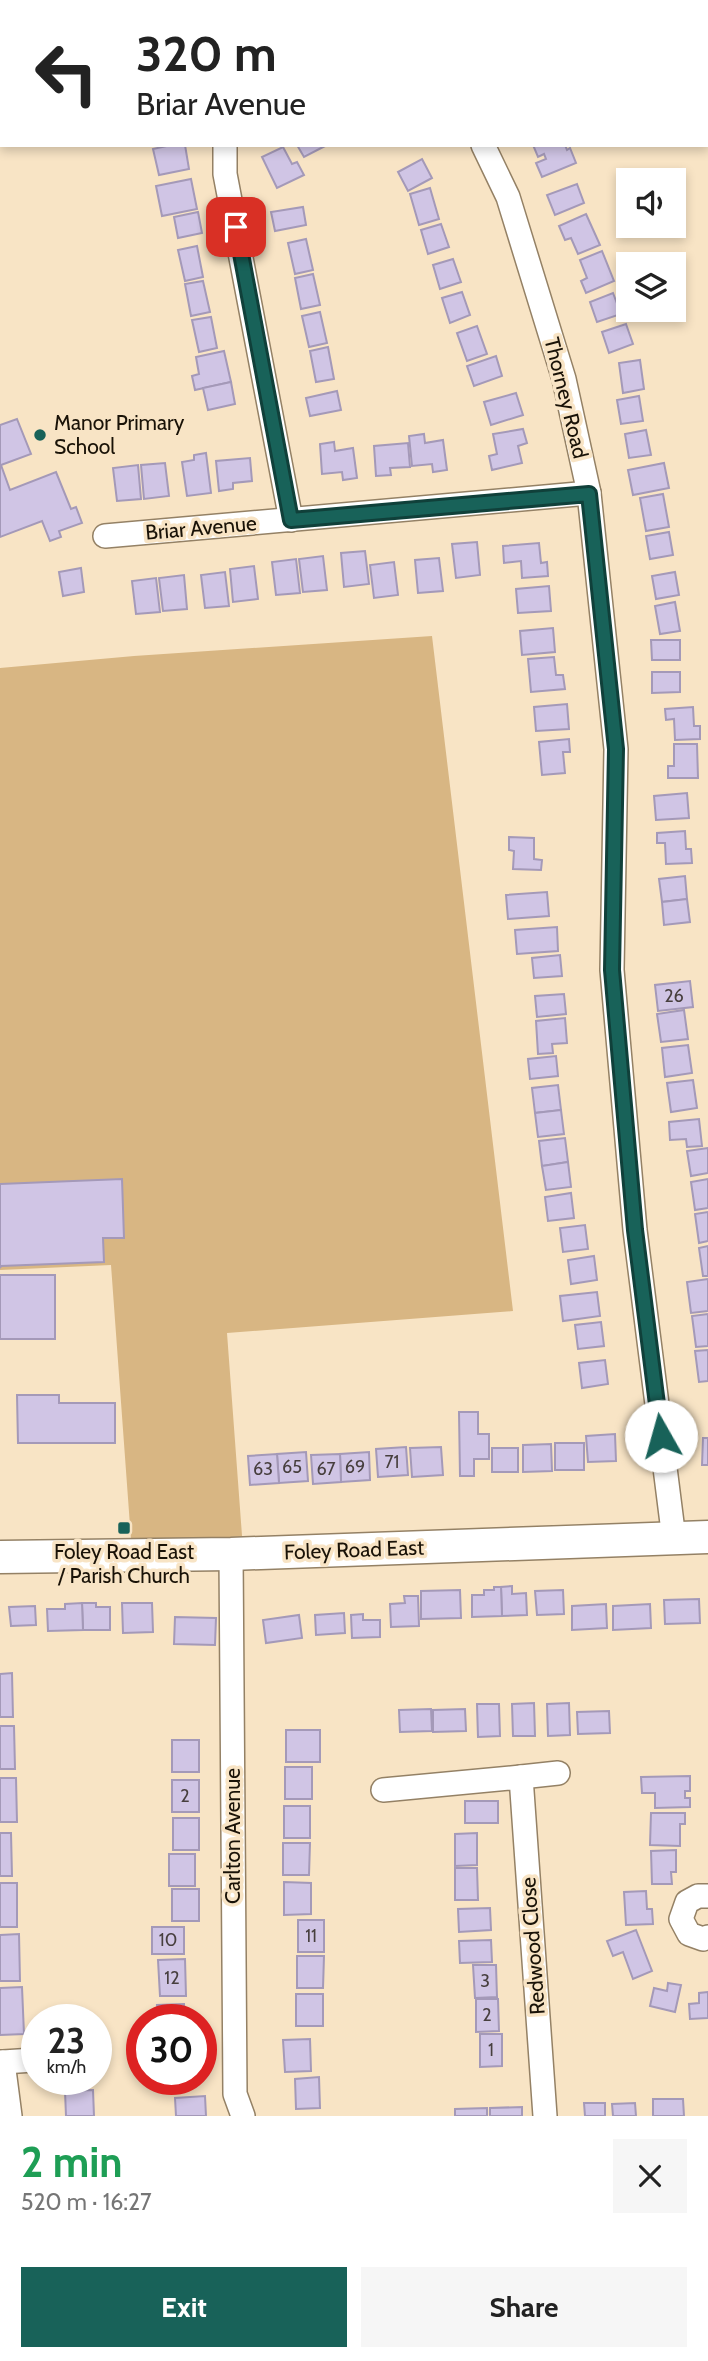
<!DOCTYPE html>
<meta charset="utf-8">
<style>
body{margin:0;font-family:Cabin,sans-serif;background:#f6f6f6;color:#222;height:100vh;display:flex;flex-direction:column;font-size:26px;white-space:nowrap}
*{box-sizing:border-box;margin:0}
p{font-size:23px;color:#767676}
.icon{flex:none;width:38px;height:38px;fill:none;stroke:currentColor;stroke-width:2;stroke-linecap:round;stroke-linejoin:round}
.map{position:relative;height:2116px;overflow:hidden}
.drawer{display:flex;flex-direction:column;background:#fff;flex:1}
.drawer>*{flex:none}
.top-card{position:absolute;left:0px;top:0px;width:709px;height:147px;box-shadow:0 4px 10px #0003;background:#fff;color:#222;overflow:hidden}
.fabs{position:absolute;left:616px;top:168px;display:grid;gap:14px}
.fabs a{display:grid;place-items:center;width:70px;height:70px;border-radius:0px;background:#fff;box-shadow:0 4px 10px #0003;font-size:35px}
.speed{position:absolute;left:21px;top:2004px;display:flex;gap:14px;font-size:35px;font-weight:700;text-align:center}
.speed>*{display:grid;place-content:center;width:91px;height:91px;border-radius:50%;background:#fff;box-shadow:0 4px 10px #0003;line-height:1}
.speed small{font-size:18px;font-weight:400}
.speed .limit{border:10px solid #d22;background:#fff;color:#111}
.pin{position:absolute;display:grid;place-items:center;width:60px;height:60px;color:#fff;margin:-30px;border-radius:14px;box-shadow:0 4px 10px #0006}
.me{position:absolute;width:77px;margin:-38px;rotate:353deg;stroke-linejoin:round;filter:drop-shadow(0 0 5px #0008)}
.turn{display:flex;align-items:center;gap:24px;height:147px;padding:0 21px;font-size:32px}
.turn .icon{width:91px;height:91px;stroke-width:2.5}
.turn b{display:block;font-size:49px;line-height:60px}
.round{display:grid;place-items:center;flex:none;width:74px;height:74px;border-radius:0px;background:#f6f6f6}
.overview{display:flex;align-items:center;justify-content:space-between;height:119px;padding:0 21px}
h1{font-size:42px;font-weight:700;line-height:52px;color:#1e9e55}
.cta{display:flex;gap:14px;margin-top:auto;padding:14px 21px}
.cta a{flex:1;height:80px;border-radius:0px;background:#186259;color:#fff;font-size:28px;font-weight:700;line-height:80px;text-align:center}
.cta a+a{background:#f6f6f6;color:#222}
.map>svg:first-child{display:block}
.green{fill:#d8b683}
.building{fill:#d0c5e5;stroke:#a499b8;stroke-width:2}
.lines{fill:none;stroke-linecap:round;stroke-linejoin:round}
.street-casing{stroke:#948165;stroke-width:26}
.secondary-casing{stroke:#948165;stroke-width:35}
.street{stroke:#fff;stroke-width:23}
.secondary{stroke:#fff;stroke-width:32}
.route-casing{stroke:#10403a;stroke-width:18}
.route{stroke:#186259;stroke-width:12}
.poi-dot{fill:#186259;stroke:#f8e4c5;stroke-width:2.5}
.labels{text-anchor:middle;stroke-width:7;stroke-linejoin:round;paint-order:stroke}
.number-label{font-size:18px;fill:#473f3e}
.street-label{font-size:21px;fill:#191207;stroke:#f8e4c5}
.poi-label{font-size:21px;fill:#191207;stroke:#f8e4c5;text-anchor:start}
</style>
<div class="map">
<svg width="708" height="2116" viewBox="0 0 708 2116">
<rect width="100%" height="100%" fill="#f8e4c5"/>
<polygon class="green" points="432,636 513,1311 227,1333 243,1549 132,1553 111,1265 0,1270 0,668 134,656"/>
<g class="building">
<polygon points="171,145 185,145 189,169 159,175 153,149"/>
<polygon points="297,145 327,145 304,157"/>
<polygon points="533,145 565,145 567,150 570,148 576,163 542,177 536,163 546,159 544,154 538,157"/>
<polygon points="283,147 292,164 297,162 304,175 277,188 262,157"/>
<polygon points="422,159 432,178 408,191 398,172"/>
<polygon points="191,179 197,209 162,216 156,186"/>
<polygon points="577,184 584,203 555,215 547,195"/>
<polygon points="430,188 439,219 419,225 410,194"/>
<polygon points="303,207 306,225 275,231 271,212"/>
<polygon points="198,212 202,233 178,238 174,217"/>
<polygon points="586,214 600,245 578,254 571,238 565,240 559,226"/>
<polygon points="441,224 449,247 428,254 421,230"/>
<polygon points="306,239 313,270 295,274 288,243"/>
<polygon points="197,246 203,277 185,281 178,250"/>
<polygon points="602,251 614,281 586,293 581,281 587,278 580,260"/>
<polygon points="453,259 461,282 440,289 433,265"/>
<polygon points="313,274 320,305 301,309 295,278"/>
<polygon points="203,281 210,312 191,316 185,284"/>
<polygon points="462,292 470,315 450,323 442,298"/>
<polygon points="613,293 621,314 597,322 590,302"/>
<polygon points="320,312 327,343 309,347 302,316"/>
<polygon points="211,317 217,348 199,352 192,320"/>
<polygon points="626,324 633,344 609,353 602,332"/>
<polygon points="477,326 487,354 467,361 457,333"/>
<polygon points="328,347 334,379 316,382 310,351"/>
<polygon points="224,351 231,382 195,390 192,376 199,374 196,357"/>
<polygon points="496,356 502,376 474,386 467,366"/>
<polygon points="640,360 644,389 623,393 619,363"/>
<polygon points="231,382 235,404 208,410 203,388"/>
<polygon points="337,391 341,410 310,416 306,398"/>
<polygon points="516,393 523,415 491,425 484,402"/>
<polygon points="639,396 643,421 621,424 617,400"/>
<polygon points="17,419 31,454 1,465 10,490 56,472 71,509 76,507 82,523 59,531 61,537 50,541 42,521 0,537 0,425"/>
<polygon points="523,429 527,443 518,446 522,463 492,470 489,456 497,454 493,434"/>
<polygon points="646,430 651,455 629,458 625,434"/>
<polygon points="424,434 425,443 443,440 447,470 433,472 432,464 412,466 409,436"/>
<polygon points="334,442 335,451 353,448 357,478 343,480 342,472 322,474 320,444"/>
<polygon points="408,443 410,467 390,468 391,475 376,476 374,446"/>
<polygon points="206,453 211,493 187,496 182,462 194,460 194,455"/>
<polygon points="250,458 252,481 233,483 233,489 219,491 216,461"/>
<polygon points="165,463 169,496 144,499 141,465"/>
<polygon points="664,463 669,488 633,495 628,470"/>
<polygon points="138,465 141,499 117,501 113,468"/>
<polygon points="663,494 669,527 646,531 640,498"/>
<polygon points="669,532 673,555 650,559 646,536"/>
<polygon points="477,542 480,575 456,578 452,544"/>
<polygon points="539,543 541,563 547,562 548,576 522,578 521,561 504,563 503,546"/>
<polygon points="365,551 369,584 344,587 341,553"/>
<polygon points="323,556 327,590 303,592 299,559"/>
<polygon points="439,558 443,591 418,593 415,560"/>
<polygon points="296,559 300,593 276,595 272,562"/>
<polygon points="394,562 398,595 374,598 370,565"/>
<polygon points="254,566 258,599 233,602 230,569"/>
<polygon points="81,568 84,592 63,596 59,572"/>
<polygon points="225,572 229,606 205,608 201,575"/>
<polygon points="675,572 679,595 656,599 652,576"/>
<polygon points="184,575 187,609 163,611 159,578"/>
<polygon points="156,578 160,612 136,614 132,581"/>
<polygon points="549,586 551,611 518,613 516,589"/>
<polygon points="675,602 680,631 660,634 655,606"/>
<polygon points="553,628 555,652 522,655 520,631"/>
<polygon points="651,640 680,640 680,660 652,660"/>
<polygon points="554,657 556,675 563,675 565,689 531,692 528,659"/>
<polygon points="652,672 680,672 680,692 652,693"/>
<polygon points="567,704 569,729 536,731 534,707"/>
<polygon points="693,707 694,726 700,726 700,739 675,740 674,719 666,720 665,709"/>
<polygon points="569,739 570,752 563,752 565,773 542,775 539,742"/>
<polygon points="674,744 697,744 698,778 668,778 668,766 674,766"/>
<polygon points="687,793 689,818 656,820 654,796"/>
<polygon points="685,831 686,849 691,849 692,863 666,864 665,843 657,843 657,833"/>
<polygon points="509,837 534,838 534,859 542,860 541,870 513,869 514,851 509,850"/>
<polygon points="685,876 687,899 662,902 659,879"/>
<polygon points="547,892 549,916 508,919 506,895"/>
<polygon points="687,899 690,922 664,925 662,902"/>
<polygon points="557,927 558,951 517,954 515,930"/>
<polygon points="560,955 562,976 534,978 532,958"/>
<polygon points="690,981 693,1007 658,1011 655,985"/>
<polygon points="564,994 566,1014 537,1017 535,996"/>
<polygon points="684,1010 688,1039 661,1042 657,1014"/>
<polygon points="565,1018 567,1043 552,1044 553,1053 538,1054 536,1021"/>
<polygon points="688,1045 692,1073 665,1077 662,1048"/>
<polygon points="556,1056 558,1076 530,1079 528,1059"/>
<polygon points="693,1080 697,1108 671,1112 667,1083"/>
<polygon points="558,1085 561,1110 535,1113 532,1088"/>
<polygon points="561,1110 564,1134 538,1137 535,1113"/>
<polygon points="699,1119 702,1146 687,1147 686,1139 670,1140 669,1122"/>
<polygon points="565,1138 568,1162 542,1166 539,1141"/>
<polygon points="708,1148 708,1173 691,1176 687,1151"/>
<polygon points="568,1162 571,1187 546,1190 542,1166"/>
<polygon points="122,1179 124,1238 103,1238 104,1262 1,1266 0,1268 0,1184"/>
<polygon points="708,1179 708,1208 695,1210 691,1182"/>
<polygon points="571,1193 574,1218 548,1221 545,1197"/>
<polygon points="708,1212 708,1241 699,1243 695,1214"/>
<polygon points="585,1225 588,1249 563,1252 560,1228"/>
<polygon points="708,1246 708,1276 703,1276 699,1248"/>
<polygon points="594,1256 597,1280 571,1284 568,1260"/>
<rect x="0" y="1275" width="55" height="64"/>
<polygon points="708,1279 708,1311 691,1313 687,1282"/>
<polygon points="597,1292 600,1316 563,1321 560,1296"/>
<polygon points="708,1314 708,1346 696,1347 692,1316"/>
<polygon points="601,1322 604,1346 578,1349 575,1325"/>
<polygon points="708,1350 708,1381 699,1382 695,1351"/>
<polygon points="605,1360 608,1384 582,1388 579,1363"/>
<polygon points="17,1395 59,1395 59,1403 115,1403 115,1443 18,1443"/>
<polygon points="459,1412 478,1412 478,1434 489,1434 489,1459 474,1459 474,1476 460,1476"/>
<polygon points="615,1434 616,1461 588,1462 586,1436"/>
<polygon points="703,1438 708,1438 708,1465 702,1465"/>
<rect x="555" y="1443" width="29" height="27"/>
<polygon points="551,1444 552,1471 523,1472 523,1445"/>
<polygon points="406,1447 408,1475 378,1477 376,1449"/>
<polygon points="441,1447 443,1475 412,1477 410,1448"/>
<rect x="492" y="1448" width="26" height="24"/>
<polygon points="306,1452 308,1481 279,1483 277,1454"/>
<polygon points="369,1452 370,1480 341,1482 340,1454"/>
<polygon points="277,1454 279,1483 250,1485 248,1456"/>
<polygon points="340,1454 341,1482 313,1484 311,1455"/>
<polygon points="512,1586 512,1594 526,1593 527,1615 502,1616 501,1587"/>
<polygon points="494,1587 501,1587 502,1616 472,1617 472,1595 484,1595 484,1590 494,1590"/>
<polygon points="460,1590 461,1618 421,1619 421,1591"/>
<polygon points="563,1590 564,1614 537,1615 535,1591"/>
<polygon points="404,1596 418,1596 419,1626 391,1627 390,1604 405,1603"/>
<polygon points="699,1599 700,1623 665,1624 664,1600"/>
<polygon points="82,1603 96,1603 96,1607 110,1607 110,1630 83,1630"/>
<polygon points="82,1603 83,1630 48,1631 47,1609 65,1609 65,1604"/>
<polygon points="122,1603 152,1603 153,1632 123,1633"/>
<polygon points="606,1604 607,1628 572,1630 572,1606"/>
<polygon points="650,1604 651,1628 613,1630 613,1606"/>
<polygon points="35,1606 36,1625 11,1626 9,1607"/>
<polygon points="344,1613 345,1633 316,1635 315,1615"/>
<polygon points="363,1614 363,1620 380,1620 380,1637 352,1638 351,1615"/>
<polygon points="299,1615 302,1638 266,1643 263,1620"/>
<polygon points="175,1617 216,1618 215,1645 174,1644"/>
<polygon points="12,1673 13,1717 0,1717 0,1674"/>
<polygon points="534,1703 535,1736 513,1736 512,1704"/>
<polygon points="569,1703 570,1735 548,1736 547,1704"/>
<polygon points="477,1704 499,1704 500,1736 478,1737"/>
<polygon points="431,1709 432,1731 400,1732 399,1710"/>
<polygon points="465,1709 466,1731 433,1732 433,1710"/>
<polygon points="609,1711 610,1733 578,1734 577,1712"/>
<polygon points="0,1726 14,1726 15,1769 0,1769"/>
<rect x="286" y="1730" width="34" height="32"/>
<rect x="172" y="1740" width="27" height="32"/>
<rect x="285" y="1767" width="27" height="32"/>
<polygon points="690,1776 690,1791 685,1791 685,1798 690,1798 690,1807 655,1808 655,1793 642,1793 641,1777"/>
<polygon points="0,1778 16,1778 17,1822 0,1822"/>
<rect x="172" y="1780" width="27" height="32"/>
<rect x="465" y="1801" width="33" height="22"/>
<rect x="284" y="1806" width="26" height="32"/>
<polygon points="651,1813 685,1813 685,1824 680,1824 680,1846 650,1845"/>
<rect x="173" y="1818" width="26" height="32"/>
<polygon points="0,1833 11,1833 12,1876 0,1876"/>
<polygon points="477,1833 477,1865 455,1866 455,1834"/>
<polygon points="283,1843 310,1843 309,1875 283,1875"/>
<polygon points="676,1850 676,1872 671,1872 672,1884 652,1884 651,1851"/>
<rect x="169" y="1854" width="26" height="32"/>
<polygon points="455,1868 477,1868 478,1900 455,1900"/>
<polygon points="284,1882 311,1883 311,1914 284,1915"/>
<rect x="0" y="1883" width="17" height="44"/>
<rect x="172" y="1889" width="27" height="32"/>
<polygon points="646,1891 647,1909 652,1909 653,1924 626,1925 624,1892"/>
<polygon points="490,1908 491,1930 459,1932 458,1909"/>
<rect x="298" y="1920" width="26" height="32"/>
<rect x="152" y="1927" width="32" height="27"/>
<polygon points="636,1930 652,1971 633,1979 623,1952 613,1956 607,1941"/>
<polygon points="19,1934 20,1981 0,1981 0,1935"/>
<polygon points="491,1940 492,1962 460,1963 459,1941"/>
<polygon points="297,1956 324,1956 323,1988 297,1988"/>
<polygon points="185,1959 186,1996 160,1996 158,1960"/>
<polygon points="473,1965 496,1965 497,1997 475,1998"/>
<polygon points="668,1983 681,1985 675,2012 650,2006 654,1988 667,1991"/>
<polygon points="22,1987 24,2034 0,2035 0,1988"/>
<polygon points="708,1992 708,2018 690,2019 689,2004 699,2003 699,1993"/>
<rect x="296" y="1994" width="27" height="32"/>
<polygon points="476,1999 498,1999 499,2031 476,2032"/>
<polygon points="184,2004 185,2020 158,2020 157,2005"/>
<polygon points="480,2034 502,2034 502,2066 480,2067"/>
<polygon points="310,2039 311,2071 285,2072 283,2040"/>
<polygon points="319,2077 320,2108 296,2109 295,2079"/>
<polygon points="93,2090 94,2116 66,2116 65,2091"/>
<polygon points="205,2096 206,2116 176,2116 175,2098"/>
<polygon points="653,2099 683,2099 684,2116 653,2116"/>
<polygon points="584,2103 605,2103 605,2116 585,2116"/>
<polygon points="635,2103 636,2116 613,2116 612,2104"/>
<polygon points="522,2107 522,2116 490,2116 490,2108"/>
<polygon points="487,2108 487,2116 455,2116 455,2109"/>
</g>
<g class="lines">
<g class="street-casing">
<g id="street">
<polyline points="412,0 413,2"/>
<polyline points="225,145 225,174 291,520"/>
<polyline points="483,145 508,197 564,379 589,493 616,749 612,970 635,1230 674,1539"/>
<polyline points="105,536 589,493"/>
<polyline points="231,1554 235,2094 243,2116"/>
<polyline points="521,1777 558,1773"/>
<polyline points="383,1790 521,1777 545,2116"/>
<polyline points="708,1896 698,1896 687,1902 681,1919 689,1934 703,1939 708,1937"/>
<polyline points="0,2062 3,2062 10,2116"/>
<polyline points="3,2062 34,2060"/>
</g>
</g>
<g class="secondary-casing">
<polyline id="secondary" points="0,1557 231,1554 708,1537"/>
</g>
<use href="#street" class="street"/>
<use href="#secondary" class="secondary"/>
</g>
<g class="lines">
<g class="route-casing">
<polyline id="route" points="236,227 291,520 589,494 616,749 612,970 635,1230 661,1436"/>
</g>
<use href="#route" class="route"/>
</g>
<g class="poi-dot">
<circle cx="40" cy="435" r="7"/>
<rect x="117" y="1521" width="14" height="14" rx="3.5"/>
</g>
<g class="labels">
<g class="number-label">
<text x="674" y="1002">26</text>
<text x="392" y="1468">71</text>
<text x="292" y="1473">65</text>
<text x="355" y="1473">69</text>
<text x="263" y="1475">63</text>
<text x="326" y="1475">67</text>
<text x="185" y="1802">2</text>
<text x="311" y="1942">11</text>
<text x="168" y="1946">10</text>
<text x="172" y="1984">12</text>
<text x="485" y="1987">3</text>
<text x="487" y="2021">2</text>
<text x="491" y="2056">1</text>
</g>
<g class="street-label">
<text transform="translate(566 398) rotate(76)" y="7">Thorney Road</text>
<text transform="translate(201 528) rotate(-5)" y="7">Briar Avenue</text>
<text transform="translate(354 1550) rotate(-2)" y="7">Foley Road East</text>
<text transform="translate(233 1836) rotate(-90)" y="7">Carlton Avenue</text>
<text transform="translate(533 1946) rotate(-94)" y="7">Redwood Close</text>
</g>
<g class="poi-label">
<text x="54" y="430">Manor Primary<tspan x="54" dy="24">School</tspan></text>
<text x="124" y="1559" text-anchor="middle">Foley Road East<tspan x="124" dy="24">/ Parish Church</tspan></text>
</g>
</g>
</svg>
<div class="fabs">
<a><svg class="icon" aria-label="sound" viewBox="0 0 24 24"><path d="M4 9h4l5-4v14l-5-4H4zM17 9q2 3 0 6"/></svg></a>
<a><svg class="icon" aria-label="layers" viewBox="0 0 24 24"><path d="M12 4l9 5-9 5-9-5zM3 14l9 5 9-5"/></svg></a>
</div>
<div class="speed"><div>23<small>km/h</small></div><div class="limit">30</div></div>
<div class="pin" style="left:236px;top:227px;background:#d93025"><svg class="icon" aria-label="arrive" viewBox="0 0 24 24"><path d="M6 21V4h12l-3 4 3 4H6"/></svg></div>
<svg class="me" style="left:661px;top:1436px" viewBox="-20 -20 40 40"><circle r="19" fill="#fff"/><path d="M0-13L10 11 0 6-10 11z" fill="#186259"/></svg>
<div class="top-card">
<div class="turn"><svg class="icon" aria-label="left" viewBox="0 0 24 24"><path d="M17 20v-9H6M10 6l-5 5 5 5"/></svg><div><b>320 m</b>Briar Avenue</div></div>
</div>
</div>
<section class="drawer">
<div class="overview"><div><h1>2 min</h1><p>520 m · 16:27</p></div><a class="round"><svg class="icon" aria-label="close" viewBox="0 0 24 24"><path d="M6 6l12 12M18 6L6 18"/></svg></a></div>
<div class="cta"><a>Exit</a><a>Share</a></div>
</section>
